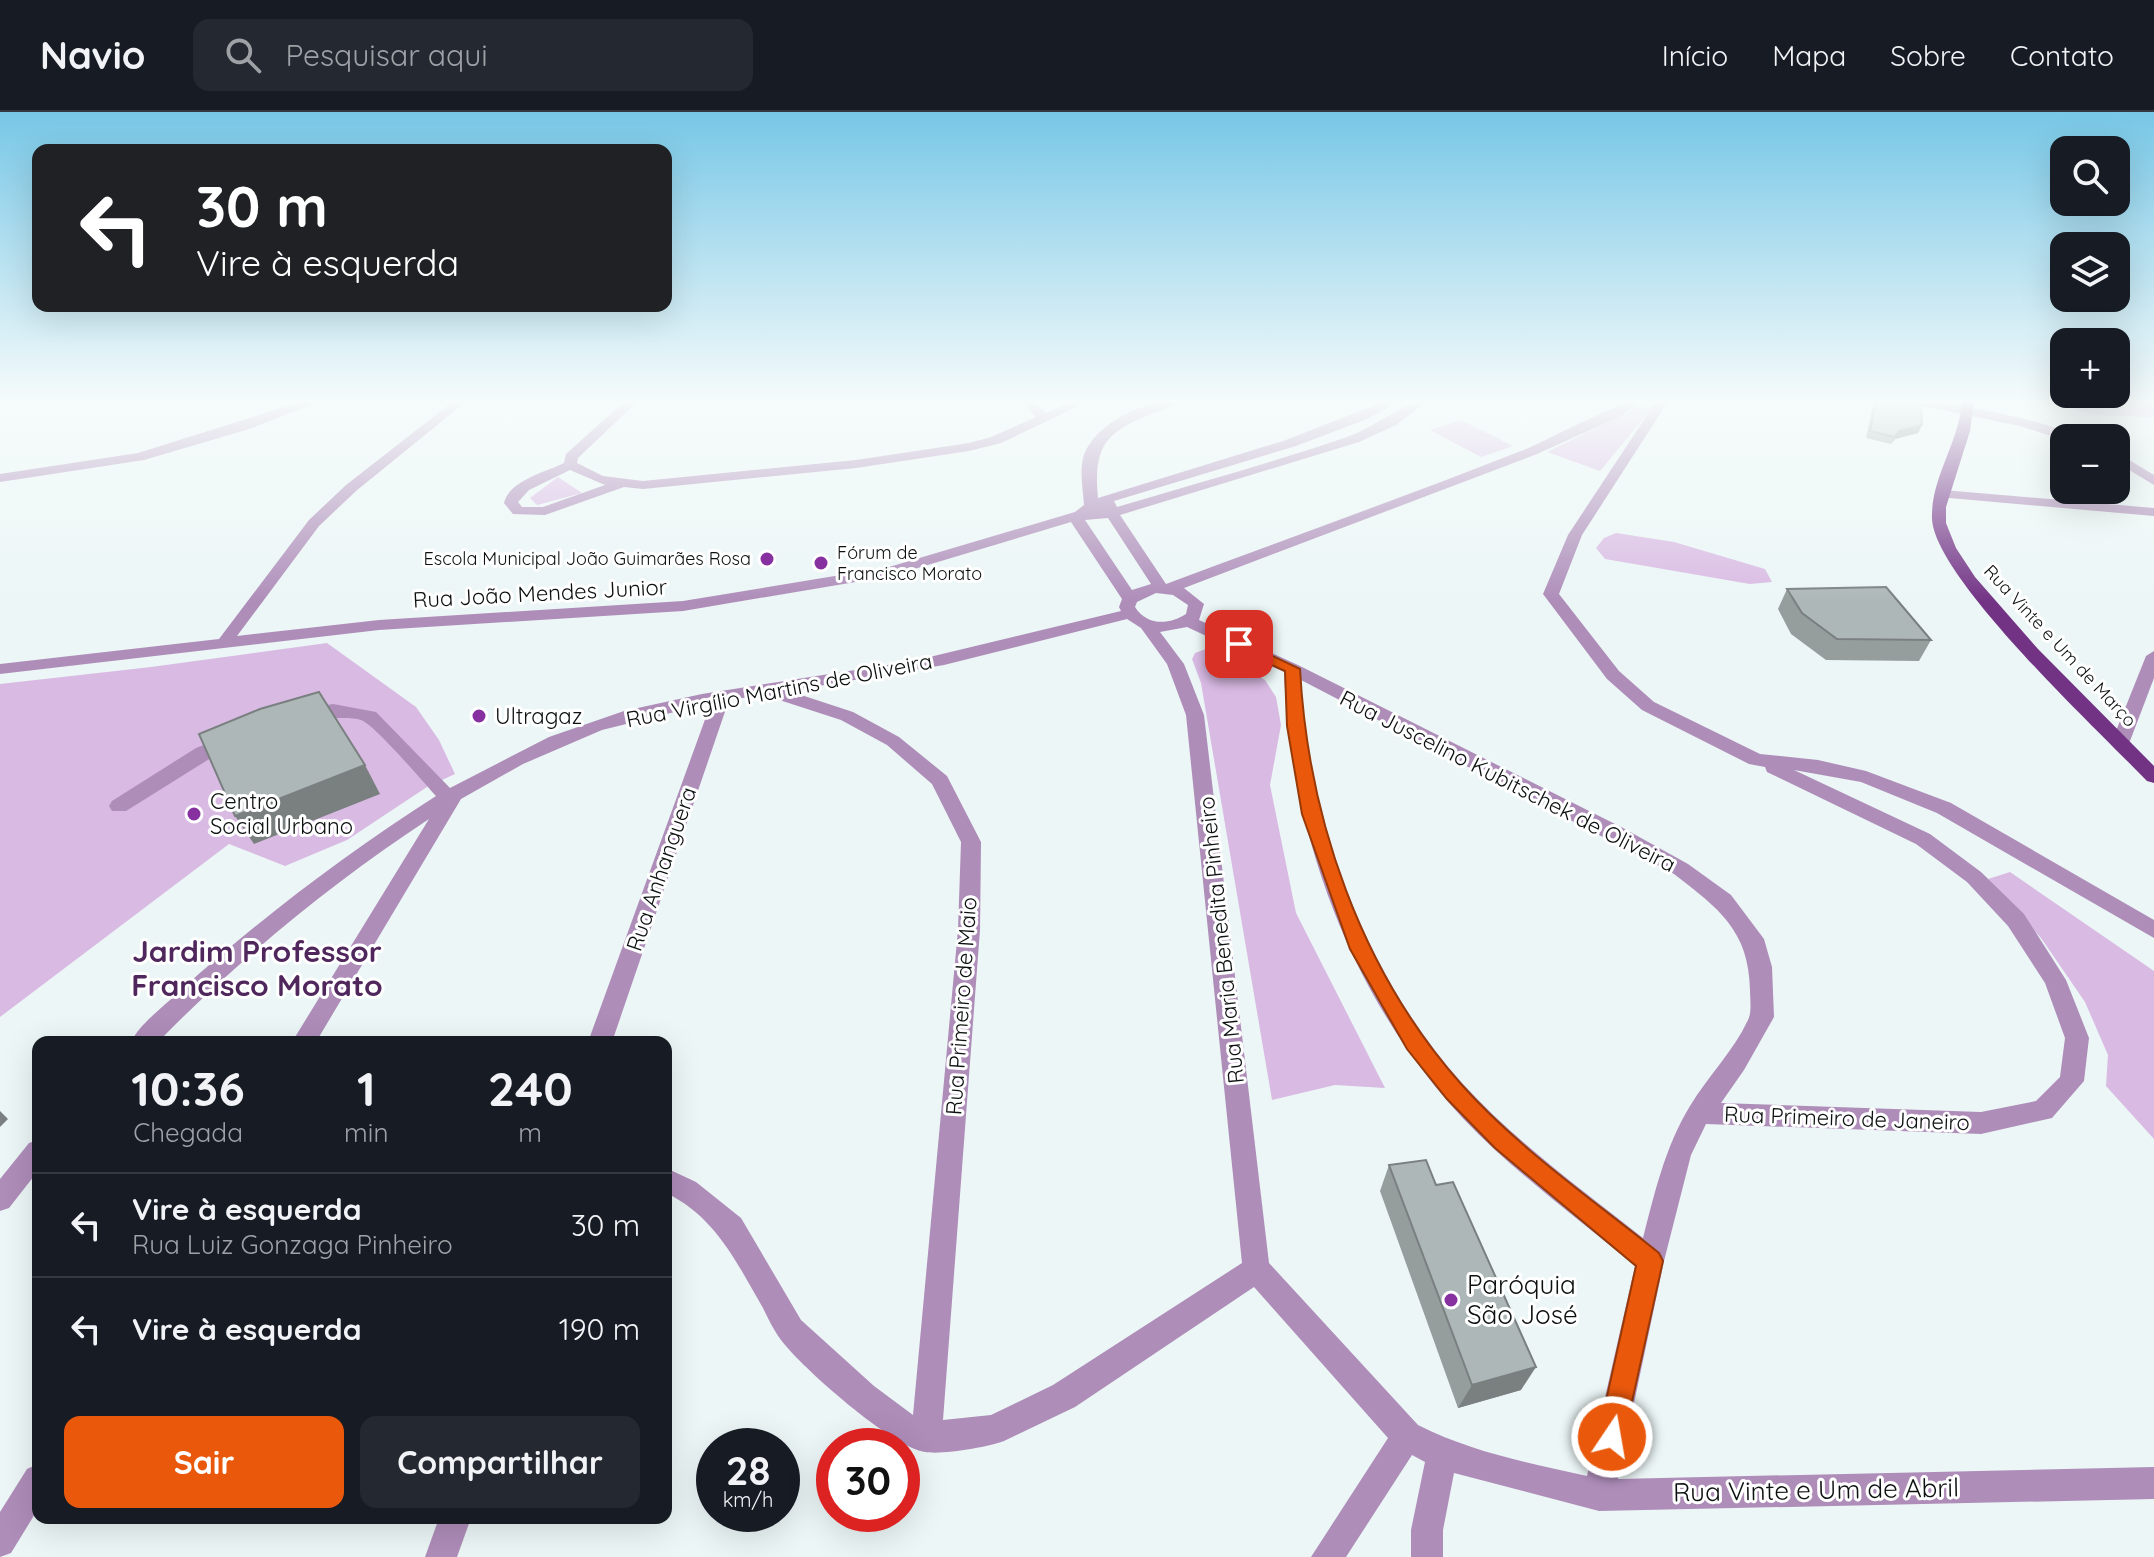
<!DOCTYPE html>
<html lang="pt">
<meta charset="utf-8">
<style>
body{margin:0;font-family:Quicksand,sans-serif;background:#242831;color:#f1f3f6;height:100vh;display:flex;flex-direction:column;font-size:30px;white-space:nowrap}
*{box-sizing:border-box;margin:0}
p{font-size:26px;color:#9ea1a6}
.icon{flex:none;width:44px;height:44px;fill:none;stroke:currentColor;stroke-width:2;stroke-linecap:round;stroke-linejoin:round}
.map{position:relative;flex:1;overflow:hidden}
.sheet{position:absolute;left:32px;top:924px;width:640px;height:488px;display:flex;flex-direction:column;background:#171b24;border-radius:16px;box-shadow:0 8px 32px #0002}
.sheet>*{flex:none}
.hud{position:absolute;left:32px;top:32px;width:640px;height:168px;border-radius:16px;box-shadow:0 8px 32px #0002;background:#202124;color:#fff;overflow:hidden}
.buttons{position:absolute;left:2050px;top:24px;display:grid;gap:16px}
.buttons a{display:grid;place-items:center;width:80px;height:80px;border-radius:16px;background:#171b24;box-shadow:0 8px 32px #0002;font-size:40px}
.speed{position:absolute;left:696px;top:1316px;display:flex;gap:16px;font-size:40px;font-weight:700;text-align:center}
.speed>*{display:grid;place-content:center;width:104px;height:104px;border-radius:50%;background:#171b24;box-shadow:0 8px 32px #0002;line-height:1}
.speed small{font-size:20px;font-weight:400}
.speed .limit{border:12px solid #d22;background:#fff;color:#111}
.pin{position:absolute;display:grid;place-items:center;width:68px;height:68px;color:#fff;margin:-34px;border-radius:16px;box-shadow:0 4px 12px #0006}
.me{position:absolute;width:88px;margin:-44px;rotate:12deg;stroke-linejoin:round;filter:drop-shadow(0 0 6px #0008)}
.turn{display:flex;align-items:center;gap:28px;height:168px;padding:0 32px;font-size:36px}
.turn .icon{width:104px;height:104px;stroke-width:2.5}
.turn b{display:block;font-size:56px;line-height:68px}
.eta{display:flex;justify-content:space-evenly;align-items:center;height:136px;text-align:center}
.eta b{font-size:48px;font-weight:700;line-height:56px}
.primary-button{display:flex;gap:16px;margin-top:auto;padding:16px 32px}
.primary-button a{flex:1;height:92px;border-radius:16px;background:#ea580c;color:#fff;font-size:32px;font-weight:700;line-height:92px;text-align:center}
.primary-button a+a{background:#242831;color:#f1f3f6}
ul{padding:0;list-style:none}
li{display:flex;align-items:center;gap:24px;height:104px;padding:0 32px;border-top:2px solid #363941}
li div{flex:1}
li b{display:block;font-size:30px}
li em{font-style:normal}
header{display:flex;align-items:center;gap:48px;box-sizing:border-box;height:112px;padding:0 40px;background:#171b24;border-bottom:2px solid #363941}
header strong{font-size:38px}
nav{display:flex;gap:44px;margin-inline-start:auto;font-size:28px}
.search{width:560px;height:72px;background:#242831;display:flex;align-items:center;gap:20px;box-sizing:border-box;padding:0 28px;border-radius:16px;color:#9ea1a6;font-size:30px}
.map>svg:first-child{display:block}
.green{fill:#d9bae3}
.lines{fill:none;stroke-linecap:round;stroke-linejoin:round}
.minor{fill:#ae8db9;fill-rule:evenodd}
.major{fill:#723385;fill-rule:evenodd}
.wall{fill:#969d9d}
.shaded-wall{fill:#7a8080}
.building{fill:#aeb7b7;stroke:#7a8080;stroke-width:2}
.route{fill:#ea580c;stroke:#983908;stroke-width:2}
.poi-dot{fill:#86319f;stroke:#fff;stroke-width:3}
.labels{text-anchor:middle;stroke-width:6;stroke-linejoin:round;paint-order:stroke}
.far-poi-label{font-size:18px;fill:#0d1010;stroke:#fff;text-anchor:start}
.far-street-label{font-size:18px;fill:#0d1010;stroke:#fff}
.street-label{font-size:22px;fill:#0d1010;stroke:#fff}
.poi-label{font-size:22px;fill:#0d1010;stroke:#fff;text-anchor:start}
.near-poi-label{font-size:26px;fill:#0d1010;stroke:#fff;text-anchor:start}
.near-street-label{font-size:26px;fill:#0d1010;stroke:#fff}
.district-label{font-size:30px;font-weight:bold;fill:#50275c;stroke:#fff}
</style>
<header>
<strong>Navio</strong>
<div class="search"><svg class="icon" aria-label="search" viewBox="0 0 24 24"><circle cx="10" cy="10" r="6"/><path d="M15 15l6 6"/></svg>Pesquisar aqui</div>
<nav><a>Início</a><a>Mapa</a><a>Sobre</a><a>Contato</a></nav>
</header>
<div class="map">
<svg width="2154" height="1445" viewBox="0 0 2154 1445">
<rect width="100%" height="100%" fill="#ecf6f6"/>
<g class="green">
<polygon points="2043,288 2154,288 2154,305 2093,303"/>
<polygon points="1646,291 1653,295 1600,359 1547,340"/>
<polygon points="1461,308 1513,334 1481,345 1430,318"/>
<polygon points="558,365 582,381 537,393 530,386"/>
<polygon points="1616,421 1674,430 1765,457 1772,470 1750,472 1605,447 1596,436 1604,426"/>
<polygon points="327,531 416,595 439,628 455,662 427,675 347,728 285,754 229,732 0,905 0,572 151,555"/>
<polygon points="1206,537 1223,542 1265,568 1276,585 1281,613 1270,673 1296,801 1385,976 1335,973 1272,988 1201,571 1192,547 1195,541"/>
<polygon points="2010,760 2154,859 2154,1027 2106,974 2108,943 2085,890 2041,826 1988,767"/>
</g>
<g class="lines">
<g class="minor">
<polygon points="0,288 10,288 0,293"/>
<polygon points="307,288 324,288 246,318 144,348 0,370 0,362 138,341"/>
<path d="M455,288H468L356,379L319,414L237,524L379,508L683,489L889,455L1075,400L1084,393C1083,377 1079,358 1084,343C1096,309 1150,286 1183,288C1175,294 1164,297 1154,301C1106,319 1093,334 1098,386L1286,328L1388,288H1403L1367,307L1296,334L1114,389L1117,395C1193,372 1271,351 1347,325C1372,317 1407,288 1429,288L1396,313L1359,330L1120,403L1166,472C1286,427 1407,384 1526,337C1552,326 1621,288 1643,288L1621,304L1537,342L1184,476L1204,492L1199,508L1298,553L1623,716L1688,752L1731,783L1764,827L1772,855L1774,905L1744,958L1721,991L1981,1000L2036,989L2060,965L2065,926L2045,871L2008,814L1967,770L1916,732L1767,660L1765,655L1749,652L1642,598L1607,567L1543,482L1568,423L1657,288H1669L1582,423L1559,482L1619,559L1654,590L1760,642L1818,648L1866,659L1951,691L2154,808V826L1937,701L1861,670L1794,658L1930,722L1981,760L2024,802L2066,868L2089,926L2084,969L2052,1006L1981,1022L1706,1012L1691,1043L1664,1149L1618,1367L2154,1355V1387L1599,1399L1454,1361L1443,1418V1445H1411V1418L1425,1350L1412,1343L1346,1445H1311L1388,1326L1254,1175L1075,1295L1004,1329C988,1335 943,1343 925,1340C892,1335 802,1256 781,1228C774,1219 768,1206 763,1196C737,1151 715,1104 666,1081V1056L696,1070L741,1106L801,1208L874,1274L913,1303L958,818L961,730L932,672L887,633L841,608L764,583L729,588L612,930H588L711,591L602,618L523,652L461,687L316,930H292L429,707C332,771 239,847 158,930H131C141,910 166,893 182,877C261,806 347,741 436,684C423,670 375,613 361,608C344,602 304,612 295,602L298,598L333,592L376,600L450,676L549,625L624,599L702,582L913,549L1121,499L1119,495L1122,487L1071,410L891,464L683,499L379,518L0,562V552L219,527L309,408L346,373ZM1108,406L1151,472L1132,478L1085,408ZM1156,481L1173,483L1188,493L1186,502C1169,513 1147,514 1135,495L1137,490ZM1127,507L1141,516L1167,552L1186,603L1242,1151L1053,1273L991,1303L943,1308L980,818L981,730L947,664L899,625L853,600L789,579L944,553ZM1187,515L1284,560C1291,736 1362,916 1494,1037C1539,1078 1588,1115 1635,1154L1587,1364C1529,1351 1471,1340 1418,1313L1269,1151L1204,603L1184,552L1160,520ZM1301,568L1674,762C1718,796 1749,818 1750,878C1750,888 1752,900 1748,908C1733,940 1708,964 1690,994C1665,1035 1655,1080 1643,1126C1581,1077 1516,1030 1463,972C1366,865 1310,712 1301,568Z"/>
<path d="M626,288H639L578,346L577,351L603,364L643,369L856,348L969,331L991,325L1036,305L1020,288H1033L1046,301L1076,288H1091L1001,331L969,339L856,356L643,377L624,375L545,403L513,402L504,391C509,369 545,360 564,351L566,342ZM570,358L605,373L543,395H522L518,390L529,378Z"/>
<path d="M1893,288C1926,286 2052,307 2077,326L2064,328L2020,314Z"/>
<polygon points="2116,340 2154,363 2154,373 2116,350"/>
<polygon points="1943,378 2154,396 2154,404 1938,385 1936,382"/>
<polygon points="2154,539 2154,566 2130,629 2127,633 2115,633 2112,629 2146,544"/>
<polygon points="229,623 235,625 238,629 126,699 112,699 109,694 112,689 196,636"/>
<polygon points="38,1028 38,1059 9,1096 0,1099 0,1067 29,1031"/>
<polygon points="38,1352 38,1397 11,1441 0,1445 0,1400 27,1357"/>
<polygon points="439,1406 471,1406 457,1445 425,1445"/>
</g>
<path class="major" d="M1962,288H1974L1970,319L1946,395V411L1956,436L1975,465L2038,537L2154,654V671L2147,669C2102,622 1933,465 1932,406C1931,365 1960,329 1962,288Z"/>
</g>
<g class="wall">
<polygon points="1874,288 1916,288 1922,313 1918,321 1895,327 1891,332 1866,326"/>
<polygon points="1787,477 1931,528 1919,549 1826,548 1791,522 1778,497"/>
<polygon points="1389,1053 1521,1278 1458,1296 1380,1079"/>
</g>
<g class="shaded-wall">
<polygon points="1922,313 1918,321 1895,327 1891,332 1899,319"/>
<polygon points="365,653 380,682 254,732 235,704"/>
<polygon points="0,999 8,1007 0,1015"/>
<polygon points="1536,1255 1521,1278 1458,1296 1472,1273"/>
</g>
<g class="building">
<polygon points="1876,288 1921,289 1922,313 1899,319 1895,325 1870,319"/>
<polygon points="1886,475 1931,528 1837,527 1802,501 1787,477"/>
<polygon points="319,580 365,653 235,704 199,622 260,597"/>
<polygon points="1426,1048 1436,1073 1453,1070 1536,1255 1472,1273 1389,1053"/>
</g>
<linearGradient id="sky" x2="0" y2="1"><stop stop-color="#77c7e6"/><stop offset="0.59" stop-color="#f6fbfb"/><stop offset="1" stop-color="#f6fbfb" stop-opacity="0"/></linearGradient>
<rect width="2154" height="490" fill="url(#sky)"/>
<path class="route" d="M1239,528L1300,557C1308,707 1361,859 1461,972C1518,1036 1592,1087 1659,1141L1663,1149L1622,1335L1612,1339L1602,1335L1598,1325L1636,1154L1495,1036L1447,987L1407,937L1350,837L1302,702L1287,614L1285,559L1234,536V529Z"/>
<g class="poi-dot">
<circle cx="767" cy="447" r="8"/>
<circle cx="821" cy="451" r="8"/>
<circle cx="479" cy="604" r="8"/>
<circle cx="194" cy="702" r="8"/>
<circle cx="1451" cy="1188" r="8"/>
</g>
<g class="labels">
<g class="far-poi-label">
<text x="837" y="447">Fórum de<tspan x="837" dy="21">Francisco Morato</tspan></text>
<text x="751" y="453" text-anchor="end">Escola Municipal João Guimarães Rosa</text>
</g>
<g class="far-street-label">
<text transform="translate(2060 534) rotate(47)" y="6">Rua Vinte e Um de Março</text>
</g>
<g class="street-label">
<text transform="translate(540 481) rotate(-3)" y="8">Rua João Mendes Junior</text>
<text transform="translate(779 578) rotate(-11)" y="8">Rua Virgílio Martins de Oliveira</text>
<text transform="translate(1508 669) rotate(27)" y="8">Rua Juscelino Kubitschek de Oliveira</text>
<text transform="translate(661 757) rotate(-71)" y="8">Rua Anhanguera</text>
<text transform="translate(1221 828) rotate(-96)" y="8">Rua Maria Benedita Pinheiro</text>
<text transform="translate(961 894) rotate(-86)" y="8">Rua Primeiro de Maio</text>
<text transform="translate(1847 1006) rotate(2)" y="8">Rua Primeiro de Janeiro</text>
</g>
<g class="poi-label">
<text x="495" y="612">Ultragaz</text>
<text x="210" y="697">Centro<tspan x="210" dy="25">Social Urbano</tspan></text>
</g>
<g class="near-poi-label">
<text x="1467" y="1182">Paróquia<tspan x="1467" dy="30">São José</tspan></text>
</g>
<g class="near-street-label">
<text transform="translate(1816 1378) rotate(-1)" y="9">Rua Vinte e Um de Abril</text>
</g>
<g class="district-label">
<text x="257" y="850">Jardim Professor<tspan x="257" dy="34">Francisco Morato</tspan></text>
</g>
</g>
</svg>
<div class="buttons">
<a><svg class="icon" aria-label="search" viewBox="0 0 24 24"><circle cx="10" cy="10" r="6"/><path d="M15 15l6 6"/></svg></a>
<a><svg class="icon" aria-label="layers" viewBox="0 0 24 24"><path d="M12 4l9 5-9 5-9-5zM3 14l9 5 9-5"/></svg></a>
<a>+</a>
<a>−</a>
</div>
<div class="speed"><div>28<small>km/h</small></div><div class="limit">30</div></div>
<div class="pin" style="left:1239px;top:532px;background:#d93025"><svg class="icon" aria-label="arrive" viewBox="0 0 24 24"><path d="M6 21V4h12l-3 4 3 4H6"/></svg></div>
<svg class="me" style="left:1612px;top:1325px" viewBox="-20 -20 40 40"><circle r="17" fill="#ea580c" stroke="#fff" stroke-width="3"/><path d="M0-11L8 9 0 5-8 9z" fill="#fff"/></svg>
<div class="hud">
<div class="turn"><svg class="icon" aria-label="left" viewBox="0 0 24 24"><path d="M17 20v-9H6M10 6l-5 5 5 5"/></svg><div><b>30 m</b>Vire à esquerda</div></div>
</div>
<section class="sheet">
<div class="eta">
<div><b>10:36</b><p>Chegada</p></div>
<div><b>1</b><p>min</p></div>
<div><b>240</b><p>m</p></div>
</div>
<ul>
<li><svg class="icon" aria-label="left" viewBox="0 0 24 24"><path d="M17 20v-9H6M10 6l-5 5 5 5"/></svg><div><b>Vire à esquerda</b><p>Rua Luiz Gonzaga Pinheiro</p></div><em>30 m</em></li>
<li><svg class="icon" aria-label="left" viewBox="0 0 24 24"><path d="M17 20v-9H6M10 6l-5 5 5 5"/></svg><div><b>Vire à esquerda</b></div><em>190 m</em></li>
</ul>
<div class="primary-button"><a>Sair</a><a>Compartilhar</a></div>
</section>
</div>
